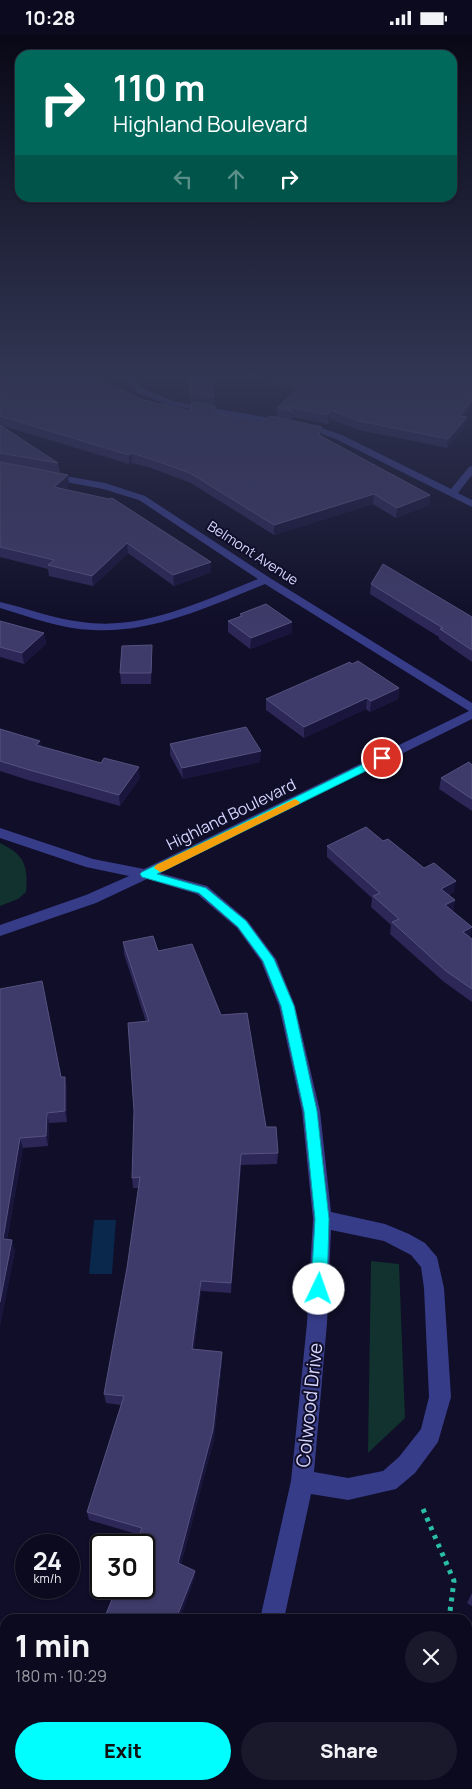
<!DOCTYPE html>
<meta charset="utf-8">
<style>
body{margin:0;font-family:Manrope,sans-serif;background:#1a182b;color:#f1f3f6;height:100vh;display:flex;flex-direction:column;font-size:19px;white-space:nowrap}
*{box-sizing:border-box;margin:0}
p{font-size:16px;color:#9a9aa4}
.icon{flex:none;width:28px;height:28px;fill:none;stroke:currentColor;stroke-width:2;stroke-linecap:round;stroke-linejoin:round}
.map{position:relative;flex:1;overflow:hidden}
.side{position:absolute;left:0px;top:1579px;width:472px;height:176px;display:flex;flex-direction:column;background:#0c0a1e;border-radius:15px 15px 0 0;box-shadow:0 1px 4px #0004,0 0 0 1px #2c2b3c}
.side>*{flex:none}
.hud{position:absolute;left:15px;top:15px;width:442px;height:152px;border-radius:15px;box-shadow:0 1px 4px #0004,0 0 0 1px #2c2b3c;background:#00695c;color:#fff;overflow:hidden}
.speed{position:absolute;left:15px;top:1499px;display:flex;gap:10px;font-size:25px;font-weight:700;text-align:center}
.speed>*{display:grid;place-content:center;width:65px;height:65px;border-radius:50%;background:#0c0a1e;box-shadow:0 1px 4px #0004,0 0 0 1px #2c2b3c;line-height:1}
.speed small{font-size:12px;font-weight:400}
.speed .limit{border:2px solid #111;border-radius:8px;background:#fff;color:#111}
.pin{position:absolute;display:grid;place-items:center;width:42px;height:42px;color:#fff;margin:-21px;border:2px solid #fff;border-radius:50%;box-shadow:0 1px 5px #0007}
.me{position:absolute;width:55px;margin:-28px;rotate:3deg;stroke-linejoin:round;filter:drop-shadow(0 0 4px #0008)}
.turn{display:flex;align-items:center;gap:18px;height:105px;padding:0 15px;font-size:22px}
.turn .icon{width:65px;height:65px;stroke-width:2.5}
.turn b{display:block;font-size:35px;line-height:42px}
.lanes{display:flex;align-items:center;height:48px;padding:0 15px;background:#0003;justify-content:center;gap:25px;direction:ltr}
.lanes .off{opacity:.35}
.round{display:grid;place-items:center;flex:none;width:52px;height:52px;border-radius:26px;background:#1a182b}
.head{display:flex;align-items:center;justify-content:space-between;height:85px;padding:0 15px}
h1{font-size:30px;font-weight:800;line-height:38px}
.button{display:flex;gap:10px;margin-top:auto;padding:10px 15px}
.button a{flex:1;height:58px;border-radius:30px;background:#01feff;color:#111;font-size:20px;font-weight:800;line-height:58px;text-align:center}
.button a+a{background:#1a182b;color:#f1f3f6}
.status{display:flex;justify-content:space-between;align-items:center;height:35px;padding:0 25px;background:#0c0a1e;direction:ltr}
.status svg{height:14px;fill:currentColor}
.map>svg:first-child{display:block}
.green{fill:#11322e}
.water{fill:#0a284b}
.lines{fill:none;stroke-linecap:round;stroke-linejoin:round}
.path{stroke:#2abea7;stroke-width:5;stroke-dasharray:4 5.5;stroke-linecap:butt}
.minor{fill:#373c89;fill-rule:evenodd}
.wall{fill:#2c2757}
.shaded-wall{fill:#19153c}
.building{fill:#3e3a69;stroke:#565280}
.route{fill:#01feff;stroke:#01a5a6}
.slow{fill:#f59e0b}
.labels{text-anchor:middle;stroke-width:4;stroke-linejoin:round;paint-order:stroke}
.far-street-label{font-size:14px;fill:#d6d5ff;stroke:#100e28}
.street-label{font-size:16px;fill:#d6d5ff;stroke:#100e28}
.near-street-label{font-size:19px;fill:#d6d5ff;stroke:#100e28}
</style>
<div class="status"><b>10:28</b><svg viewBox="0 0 49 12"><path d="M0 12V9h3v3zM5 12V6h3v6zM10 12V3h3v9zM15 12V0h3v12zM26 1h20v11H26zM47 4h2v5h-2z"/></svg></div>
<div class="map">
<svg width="472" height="1754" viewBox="0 0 472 1754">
<rect width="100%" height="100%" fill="#100e28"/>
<g class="green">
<path d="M0,808C25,820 28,831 26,857L18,864L0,871Z"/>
<polygon points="371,1226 399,1229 405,1383 368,1418"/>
<polygon points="468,1738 472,1741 472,1754 364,1754 366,1750 468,1750"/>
</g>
<polygon class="water" points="94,1185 116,1185 112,1239 89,1239"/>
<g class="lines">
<g class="path">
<polyline points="423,1474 454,1546 449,1584"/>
<polyline points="468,1646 472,1649"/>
<polyline points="420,1754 421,1750"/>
</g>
<g class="minor">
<polygon points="127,344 135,344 142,353 173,366 315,391 342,400 451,454 469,432 472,431 472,440 458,458 472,465 472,472 336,404 313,396 168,370 136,357"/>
<path d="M48,438L105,448L145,461L270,543L472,668V684L160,838L207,851L247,885L276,924L295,971L320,1076L331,1177L385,1189L409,1199L425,1208L437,1222L444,1253L451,1362L438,1407L415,1438L396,1454L348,1465L311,1459L284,1584H260L291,1446L307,1288L313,1184L302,1076L279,971L261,926L237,893L197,859L147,844L96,868L0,901V890L86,860L129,841L86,832L0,803V793L93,824L144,834L469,676L265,549C210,571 153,598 93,595C61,594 30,582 0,573V567C27,573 54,584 82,587C143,596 202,566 258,544L139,465L103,454L45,443V439ZM331,1195L384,1206L411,1220L421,1232L424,1253L429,1362L421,1394L399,1422L383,1436L348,1443L314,1437L327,1288Z"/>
<polygon points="213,1750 239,1750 238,1754 212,1754"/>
</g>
</g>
<g class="wall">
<polygon points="0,344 143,365 191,376 189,344 214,362 214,371 216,378 262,388 277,382 277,373 298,353 252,344 472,344 465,382 465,392 447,413 359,395 330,384 328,389 292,382 292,385 279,383 321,402 430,460 429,470 396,483 373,469 274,500 191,448 148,432 132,428 129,429 0,390"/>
<polygon points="0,390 58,428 60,438 0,427 68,440 69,450 64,454 211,527 211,537 174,551 128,518 93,551 49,541 48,534 0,522"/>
<polygon points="371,549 472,582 472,627 439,604 439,602 370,559"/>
<polygon points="240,579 292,587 292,598 250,614 228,597 228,586 240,581"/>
<polygon points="0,586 44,598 46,609 24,629 0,622"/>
<polygon points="152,621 151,649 121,649 120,638"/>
<polygon points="399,653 398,664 370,677 366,674 304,703 266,675 266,664"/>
<polygon points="0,694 40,706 41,712 140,743 120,771 28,745 0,736"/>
<polygon points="170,709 260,727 183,744 170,720"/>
<polygon points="472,730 472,776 439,754 441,743"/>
<polygon points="383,806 454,857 449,860 455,865 453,876 470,902 472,904 472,967 444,947 390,899 391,890 371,872 372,863 327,822 327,811"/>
<polygon points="123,907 158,916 221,980 266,1092 278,1118 277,1129 241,1130 231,1258 201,1256 194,1314 222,1327 214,1404 181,1529 195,1543 140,1500 89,1485 87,1477 121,1370 106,1368 104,1359 127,1233 139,1153 133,1153 132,1143 146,987 124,919"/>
<polygon points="0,954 61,1042 67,1052 67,1087 49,1088 48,1111 23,1113 7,1205 15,1215 0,1291"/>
<polygon points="472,1558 472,1571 467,1568"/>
<polygon points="472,1594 472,1633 468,1629 468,1603"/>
</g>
<g class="shaded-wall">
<polygon points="472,366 472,374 458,390 460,381"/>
<polygon points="331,375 330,384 328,389 328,380"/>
<polygon points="467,382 465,392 447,413 448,404"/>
<polygon points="322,392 322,401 318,410 319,400"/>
<polygon points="132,418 132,428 129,429 129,420"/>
<polygon points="68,440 69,450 55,461 54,452"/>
<polygon points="374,459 373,469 274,500 274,490"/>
<polygon points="430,460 429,470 396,483 397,473"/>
<polygon points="127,508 128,518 93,551 92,541"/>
<polygon points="211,527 211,537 174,551 173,540"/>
<polygon points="292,587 292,598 250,614 251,603"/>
<polygon points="44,598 46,609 24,629 22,618"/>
<polygon points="399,653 398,664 370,677 371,666"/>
<polygon points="367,663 366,674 304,703 304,692"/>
<polygon points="40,706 42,717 36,710"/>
<polygon points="261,716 260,727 183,744 182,733"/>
<polygon points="139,732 140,743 120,771 119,760"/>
<polygon points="456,846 454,857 439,865 441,854"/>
<polygon points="455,865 453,876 445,870"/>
<polygon points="472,892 472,893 470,903 463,897"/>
<polygon points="65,1042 67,1052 67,1087 65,1076"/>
<polygon points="47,1078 49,1088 48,1111 46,1101"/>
<polygon points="20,1103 23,1113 5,1215 3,1204"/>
<polygon points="241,1119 241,1130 231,1258 231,1248"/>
<polygon points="12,1205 15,1215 0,1291 0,1267"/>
<polygon points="201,1246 201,1256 193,1324 192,1314"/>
<polygon points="222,1317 222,1327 214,1404 179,1536 178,1528"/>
<polygon points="195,1536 195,1543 180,1584 176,1584"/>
<polygon points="84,1750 89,1750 87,1754 82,1754"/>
</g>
<g class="building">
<polygon points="0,344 97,344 143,365 191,376 191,367 215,371 216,378 262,388 270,381 322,392 319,400 430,460 397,473 374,459 274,490 190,438 148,423 132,418 129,420 0,381"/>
<polygon points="189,344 212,344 214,362 190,358"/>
<polygon points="298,344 472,344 472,366 460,381 467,382 448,404 359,386 331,375 328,380 284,371 293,376 277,373 306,345"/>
<polygon points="0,390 58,428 0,418"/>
<polygon points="0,427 68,440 54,452 109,464 112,463 211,527 173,540 127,508 92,541 48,530 54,525 0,512"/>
<polygon points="383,529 472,582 472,615 440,594 443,593 371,549"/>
<polygon points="266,569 292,587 251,603 228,586 242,581 240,579"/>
<polygon points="0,586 44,598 22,618 0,612"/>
<polygon points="152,610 151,638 120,638 122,611"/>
<polygon points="358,626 399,653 371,666 367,663 304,692 266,664 350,627 352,629"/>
<polygon points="246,692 261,716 182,733 170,709"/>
<polygon points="0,694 40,706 36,710 101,728 104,723 139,732 119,760 26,734 0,726"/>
<polygon points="469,727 472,730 472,764 441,743"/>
<polygon points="366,792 383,806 388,804 424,833 434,828 456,846 441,854 455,865 445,870 472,892 463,897 472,904 472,954 446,936 392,887 399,884 373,861 380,858 327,811"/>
<polygon points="153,901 158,916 192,909 221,980 247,978 266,1092 276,1092 278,1118 241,1119 231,1248 201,1246 192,1314 222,1317 213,1395 178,1528 195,1536 176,1584 104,1584 117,1552 144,1552 144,1510 135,1510 142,1493 87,1477 124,1361 104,1359 127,1233 140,1142 132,1143 134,1076 128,988 149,986 123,907"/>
<polygon points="42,946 61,1042 65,1042 65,1076 47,1078 46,1101 20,1103 3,1204 12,1205 0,1267 0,954"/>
<polygon points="472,1594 472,1623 468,1620 468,1603"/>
<polygon points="0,1665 5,1668 5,1750 84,1750 82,1754 0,1754"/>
</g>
<linearGradient id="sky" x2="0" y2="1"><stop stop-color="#090816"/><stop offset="0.58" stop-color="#313653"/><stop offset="1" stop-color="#313653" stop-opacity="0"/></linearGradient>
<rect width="472" height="589" fill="url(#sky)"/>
<polygon class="route" points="382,720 386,721 386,726 157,839 206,853 246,886 274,924 294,971 317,1076 329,1184 327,1254 324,1258 319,1261 314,1258 311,1254 315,1184 304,1076 281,971 263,926 238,892 199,858 142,842 140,839 142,837"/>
<polygon class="slow" points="295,764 300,767 299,769 164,836 160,837 154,833 156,830"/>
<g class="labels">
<g class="far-street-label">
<text transform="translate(253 518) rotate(33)" y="5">Belmont Avenue</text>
</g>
<g class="street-label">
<text transform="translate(231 779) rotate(-26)" y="6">Highland Boulevard</text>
</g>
<g class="near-street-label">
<text transform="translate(309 1370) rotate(-84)" y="7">Colwood Drive</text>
</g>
</g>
</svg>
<div class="speed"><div>24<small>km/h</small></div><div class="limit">30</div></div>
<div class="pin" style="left:382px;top:723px;background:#d93025"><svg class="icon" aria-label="arrive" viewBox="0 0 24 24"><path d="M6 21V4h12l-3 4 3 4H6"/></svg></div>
<svg class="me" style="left:319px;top:1254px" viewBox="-20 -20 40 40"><circle r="19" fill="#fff"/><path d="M0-13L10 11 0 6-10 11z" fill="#01feff"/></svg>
<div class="hud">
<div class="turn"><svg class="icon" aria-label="right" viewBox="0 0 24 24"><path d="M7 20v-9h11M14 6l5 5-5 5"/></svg><div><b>110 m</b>Highland Boulevard</div></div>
<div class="lanes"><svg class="icon off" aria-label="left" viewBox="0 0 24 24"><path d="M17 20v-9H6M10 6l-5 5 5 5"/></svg><svg class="icon off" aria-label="ahead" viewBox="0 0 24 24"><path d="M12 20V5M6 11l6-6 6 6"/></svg><svg class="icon" aria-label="right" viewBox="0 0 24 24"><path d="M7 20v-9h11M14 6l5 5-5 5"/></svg></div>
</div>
<section class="side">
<div class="head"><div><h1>1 min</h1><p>180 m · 10:29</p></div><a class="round"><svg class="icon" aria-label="close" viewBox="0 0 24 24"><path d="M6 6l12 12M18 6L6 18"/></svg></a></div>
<div class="button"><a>Exit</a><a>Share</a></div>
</section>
</div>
